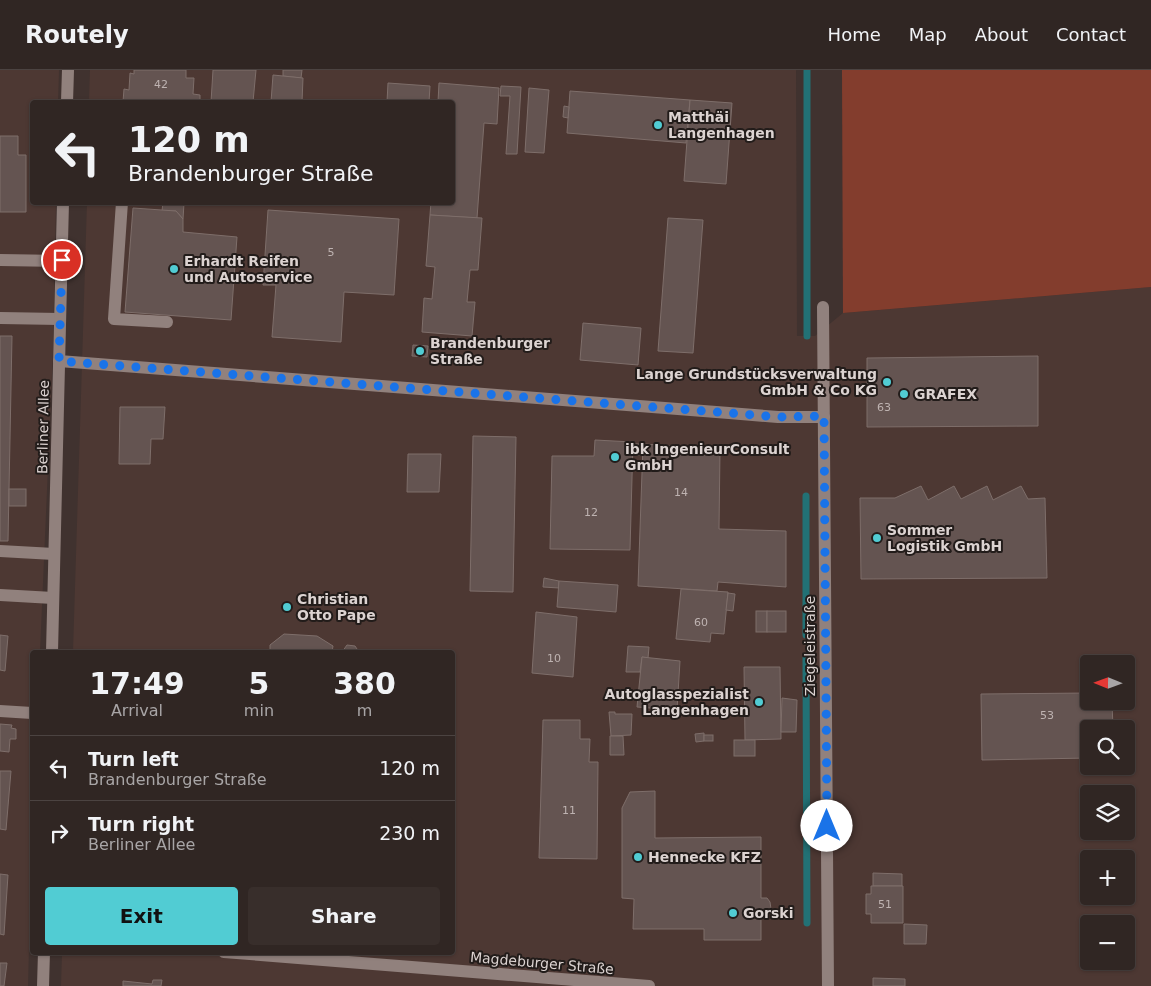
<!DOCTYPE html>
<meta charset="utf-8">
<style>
body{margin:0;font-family:"DejaVu Sans",sans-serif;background:#382e2b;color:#f1f3f6;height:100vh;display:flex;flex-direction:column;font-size:19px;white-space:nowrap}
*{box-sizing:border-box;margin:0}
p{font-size:16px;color:#a8a5a6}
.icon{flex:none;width:28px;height:28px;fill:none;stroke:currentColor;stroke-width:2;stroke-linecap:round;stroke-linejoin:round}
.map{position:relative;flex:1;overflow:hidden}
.panel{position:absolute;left:30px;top:580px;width:425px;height:305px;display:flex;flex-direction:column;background:#302623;border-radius:5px;box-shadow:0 1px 4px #0004,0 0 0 1px #4b4341}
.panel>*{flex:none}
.banner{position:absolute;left:30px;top:30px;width:425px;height:105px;border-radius:5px;box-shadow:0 1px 4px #0004,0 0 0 1px #4b4341;background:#302623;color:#f1f3f6;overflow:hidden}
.needle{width:32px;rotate:271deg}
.buttons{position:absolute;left:1080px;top:585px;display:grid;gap:10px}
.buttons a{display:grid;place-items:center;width:55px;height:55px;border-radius:5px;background:#302623;box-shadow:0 1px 4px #0004,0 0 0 1px #4b4341;font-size:25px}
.pin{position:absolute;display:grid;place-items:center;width:42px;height:42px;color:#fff;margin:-21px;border:2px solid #fff;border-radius:50%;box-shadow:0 1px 5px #0007}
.me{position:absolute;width:55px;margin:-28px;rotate:0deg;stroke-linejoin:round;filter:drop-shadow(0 0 4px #0008)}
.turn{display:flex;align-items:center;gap:18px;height:105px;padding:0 15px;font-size:22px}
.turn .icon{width:65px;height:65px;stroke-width:2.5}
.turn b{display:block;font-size:35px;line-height:42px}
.eta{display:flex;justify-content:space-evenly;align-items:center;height:85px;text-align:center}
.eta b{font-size:30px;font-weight:800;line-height:35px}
.button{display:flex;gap:10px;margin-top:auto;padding:10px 15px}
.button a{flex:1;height:58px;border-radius:5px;background:#51ccd3;color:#111;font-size:20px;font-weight:800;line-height:58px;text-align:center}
.button a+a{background:#382e2b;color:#f1f3f6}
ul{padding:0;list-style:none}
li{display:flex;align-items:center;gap:15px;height:65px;padding:0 15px;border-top:1px solid #4b4341}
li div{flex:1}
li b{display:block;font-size:19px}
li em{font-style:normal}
header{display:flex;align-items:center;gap:30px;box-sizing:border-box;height:70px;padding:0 25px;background:#302623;border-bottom:1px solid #4b4341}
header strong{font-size:24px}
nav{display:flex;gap:28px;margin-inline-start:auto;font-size:18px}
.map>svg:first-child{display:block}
.built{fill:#4d3833;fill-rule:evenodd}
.green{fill:#833d2d}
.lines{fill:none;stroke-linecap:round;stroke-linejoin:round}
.stream{stroke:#227175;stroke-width:7}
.building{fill:#645451;stroke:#7e6e6a}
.service{stroke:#91817d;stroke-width:12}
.minor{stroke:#91817d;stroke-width:12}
.route{stroke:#1a73e8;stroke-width:9;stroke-dasharray:0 16.2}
.poi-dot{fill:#51ccd3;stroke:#221c1a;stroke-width:2}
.labels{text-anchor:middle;stroke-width:4;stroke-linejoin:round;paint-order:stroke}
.number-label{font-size:11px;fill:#beb3b1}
.poi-label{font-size:14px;font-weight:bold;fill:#dcd3d1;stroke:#221c1a;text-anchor:start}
.street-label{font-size:14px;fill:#dcd3d1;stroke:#221c1a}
</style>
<header>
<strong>Routely</strong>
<nav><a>Home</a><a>Map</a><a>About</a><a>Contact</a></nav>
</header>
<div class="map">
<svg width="1151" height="916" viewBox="0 0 1151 916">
<rect width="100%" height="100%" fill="#40322f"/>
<g class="built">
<polygon points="0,0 59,0 58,32 32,32 32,132 56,133 53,281 40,582 32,582 32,764 28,916 0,916"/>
<path d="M90,0H796L797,266H815L843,243L1151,217V916H61L62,883L452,882V582H73L87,133L452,132V32H89ZM1089,594H1126V631H1089ZM1089,659H1126V696H1089ZM1089,724H1126V761H1089ZM1089,789H1126V826H1089ZM1089,854H1126V891H1089Z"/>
</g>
<polygon class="green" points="842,0 1151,0 1151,217 843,243"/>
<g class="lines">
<g class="stream">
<polyline points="807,0 807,266"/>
<polyline points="806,565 806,426"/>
<polyline points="806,588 807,853"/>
</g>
</g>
<g class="building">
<polygon points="134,0 186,0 186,8 194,8 193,24 200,25 200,32 123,32 124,19 129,20 130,3 134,4"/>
<polygon points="213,0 256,0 253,32 211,32"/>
<polygon points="283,0 302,0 301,8 283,6"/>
<polygon points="273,5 303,8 302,32 271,32"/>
<polygon points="388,13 430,16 429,32 387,32"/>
<polygon points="439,13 499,18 497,54 484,53 477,148 430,145 431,132 452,132 452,32 438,32"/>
<polygon points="501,16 521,17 517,84 506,84 510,26 500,26"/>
<polygon points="529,18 549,20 544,83 525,82"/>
<polygon points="570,21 690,30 686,73 567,63"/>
<polygon points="690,30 732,33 726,114 684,111"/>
<polygon points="564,36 569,37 568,48 563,47"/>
<polygon points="0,66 18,66 18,85 26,85 26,142 0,142"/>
<polygon points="163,132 184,133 183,149 176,141 162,141"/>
<polygon points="133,138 176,141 183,149 183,162 237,167 231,250 125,242"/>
<polygon points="268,140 399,149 394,225 344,222 341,272 272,267 276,215 263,215"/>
<polygon points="430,145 482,148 478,200 470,200 467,232 475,232 472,266 422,262 424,228 432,229 435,197 426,196"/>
<polygon points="668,148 703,150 693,283 658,281"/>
<polygon points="583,253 641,258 638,295 580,290"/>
<polygon points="0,266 12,266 8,471 0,471"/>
<polygon points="413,275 428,276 427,287 412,286"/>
<polygon points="1038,286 1038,356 867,357 867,288"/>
<polygon points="120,337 165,337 163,369 151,369 150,394 119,394"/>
<polygon points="473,366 516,367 513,522 470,521"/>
<polygon points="595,370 633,372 630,480 550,479 552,386 594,386"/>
<polygon points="633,374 643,374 643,385 632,385"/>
<polygon points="643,374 720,379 719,459 786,461 786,517 718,512 717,521 638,516"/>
<polygon points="408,384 441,384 439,422 407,422"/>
<polygon points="921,416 928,430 954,416 961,429 987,416 993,430 1021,416 1028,429 1045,428 1047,508 861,509 860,428 895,428"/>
<rect x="9" y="419" width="17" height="17"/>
<polygon points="544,508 559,511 559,518 543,517"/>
<polygon points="559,511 618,515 616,542 557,537"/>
<polygon points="681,519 728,522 724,564 711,563 710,572 676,569"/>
<polygon points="728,523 735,524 733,541 726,540"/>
<rect x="756" y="541" width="11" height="21"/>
<rect x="767" y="541" width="19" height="21"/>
<polygon points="536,542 577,547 573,607 532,603"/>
<polygon points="284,564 317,566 333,576 332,582 270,582 270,575"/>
<polygon points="0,565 8,566 5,601 0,600"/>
<polygon points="347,575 355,576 359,582 342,582"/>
<polygon points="628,576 649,577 648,588 642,587 640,602 626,602"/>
<polygon points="642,587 680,591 677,640 637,637"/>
<polygon points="744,597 780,597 781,669 745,670"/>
<polygon points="1089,623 1089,631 1112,631 1113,659 1089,659 1089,688 982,690 981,624"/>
<polygon points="782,628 797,630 796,662 781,662"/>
<polygon points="609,642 615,642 615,644 632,644 631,665 611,666"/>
<polygon points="543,650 580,650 580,669 590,669 589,692 598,692 597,789 539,788"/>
<polygon points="0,654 12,655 11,658 16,659 16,669 10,669 9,682 0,681"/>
<polygon points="704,663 704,671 696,672 695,664"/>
<rect x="704" y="665" width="9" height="6"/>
<polygon points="610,666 623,666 624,685 610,685"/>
<rect x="734" y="670" width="21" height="16"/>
<polygon points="0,701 11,701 6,760 0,759"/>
<polygon points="655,721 655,768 761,767 761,828 767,828 770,832 771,839 768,842 761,843 761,870 704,870 704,859 633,859 634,829 622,828 622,738 630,722"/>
<polygon points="873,803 902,804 902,816 873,816"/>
<polygon points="0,804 8,805 4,865 0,864"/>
<polygon points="871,816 903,816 903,853 871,853 871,844 866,844 866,824 871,824"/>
<polygon points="904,854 927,855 926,874 904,874"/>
<polygon points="0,893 7,893 4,916 0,916"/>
<polygon points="873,908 905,909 905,916 873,916"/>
<polygon points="153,910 162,910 161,916 123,916 123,911 152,914"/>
</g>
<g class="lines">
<g class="service">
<polyline points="122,132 114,249 167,252"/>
<polyline points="0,190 62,191"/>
<polyline points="0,248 60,249"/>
<polyline points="0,481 54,484"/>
<polyline points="0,525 53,528"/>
<polyline points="0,641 32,643"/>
</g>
<g class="minor">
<polyline points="67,32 68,0"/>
<polyline points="823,237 828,916"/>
<polyline points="59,291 729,343 778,347 824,347"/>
<polyline points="52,582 63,132"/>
<polyline points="224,882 649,916"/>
<polyline points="43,916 44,882"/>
</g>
</g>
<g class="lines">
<polyline class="route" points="62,190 59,291 729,343 778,347 824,346 827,756"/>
</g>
<g class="poi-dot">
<circle cx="658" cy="55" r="5"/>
<circle cx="174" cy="199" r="5"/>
<circle cx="420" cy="281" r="5"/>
<circle cx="887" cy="312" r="5"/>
<circle cx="904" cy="324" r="5"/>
<circle cx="615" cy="387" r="5"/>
<circle cx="877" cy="468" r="5"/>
<circle cx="287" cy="537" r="5"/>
<circle cx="759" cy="632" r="5"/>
<circle cx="638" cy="787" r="5"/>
<circle cx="733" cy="843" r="5"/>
</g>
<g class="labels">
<g class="number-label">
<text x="161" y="18">42</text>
<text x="331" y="186">5</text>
<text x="884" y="341">63</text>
<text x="681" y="426">14</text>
<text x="591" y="446">12</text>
<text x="701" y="556">60</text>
<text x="554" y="592">10</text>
<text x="1047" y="649">53</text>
<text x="569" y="744">11</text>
<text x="885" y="838">51</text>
</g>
<g class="poi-label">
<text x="668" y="52">Matthäi<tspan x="668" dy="16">Langenhagen</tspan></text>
<text x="184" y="196">Erhardt Reifen<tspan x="184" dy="16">und Autoservice</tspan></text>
<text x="430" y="278">Brandenburger<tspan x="430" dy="16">Straße</tspan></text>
<text x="877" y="309" text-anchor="end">Lange Grundstücksverwaltung<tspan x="877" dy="16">GmbH &amp; Co KG</tspan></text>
<text x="914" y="329">GRAFEX</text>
<text x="625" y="384">ibk IngenieurConsult<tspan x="625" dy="16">GmbH</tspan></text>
<text x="887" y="465">Sommer<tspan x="887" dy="16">Logistik GmbH</tspan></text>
<text x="297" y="534">Christian<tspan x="297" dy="16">Otto Pape</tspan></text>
<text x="749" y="629" text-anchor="end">Autoglasspezialist<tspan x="749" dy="16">Langenhagen</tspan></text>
<text x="648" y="792">Hennecke KFZ</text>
<text x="743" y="848">Gorski</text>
</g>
<g class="street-label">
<text transform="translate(43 357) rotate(-89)" y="5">Berliner Allee</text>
<text transform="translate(810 576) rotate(-90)" y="5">Ziegeleistraße</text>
<text transform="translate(542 893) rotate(5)" y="5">Magdeburger Straße</text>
</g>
</g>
</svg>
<div class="buttons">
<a><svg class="needle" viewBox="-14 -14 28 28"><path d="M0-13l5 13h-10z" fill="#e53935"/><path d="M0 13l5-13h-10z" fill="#a8a5a6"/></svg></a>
<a><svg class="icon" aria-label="search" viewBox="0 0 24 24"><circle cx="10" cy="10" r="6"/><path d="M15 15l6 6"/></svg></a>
<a><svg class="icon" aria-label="layers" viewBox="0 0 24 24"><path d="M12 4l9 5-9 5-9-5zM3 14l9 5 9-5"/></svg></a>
<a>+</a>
<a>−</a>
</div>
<div class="pin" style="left:62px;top:190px;background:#d93025"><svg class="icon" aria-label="arrive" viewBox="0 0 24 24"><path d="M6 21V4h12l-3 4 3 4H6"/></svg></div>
<svg class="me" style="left:827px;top:756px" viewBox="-20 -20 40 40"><circle r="19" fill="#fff"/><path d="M0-13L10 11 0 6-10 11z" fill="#1a73e8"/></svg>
<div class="banner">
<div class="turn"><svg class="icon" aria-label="left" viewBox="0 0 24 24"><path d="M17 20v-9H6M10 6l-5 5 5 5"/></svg><div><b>120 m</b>Brandenburger Straße</div></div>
</div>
<section class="panel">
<div class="eta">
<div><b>17:49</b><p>Arrival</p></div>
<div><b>5</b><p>min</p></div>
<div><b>380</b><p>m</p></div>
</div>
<ul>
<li><svg class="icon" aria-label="left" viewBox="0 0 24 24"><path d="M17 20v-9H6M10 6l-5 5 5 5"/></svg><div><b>Turn left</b><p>Brandenburger Straße</p></div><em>120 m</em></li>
<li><svg class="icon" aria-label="right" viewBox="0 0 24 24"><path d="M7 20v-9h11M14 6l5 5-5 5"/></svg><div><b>Turn right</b><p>Berliner Allee</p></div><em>230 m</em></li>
</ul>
<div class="button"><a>Exit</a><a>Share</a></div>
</section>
</div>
